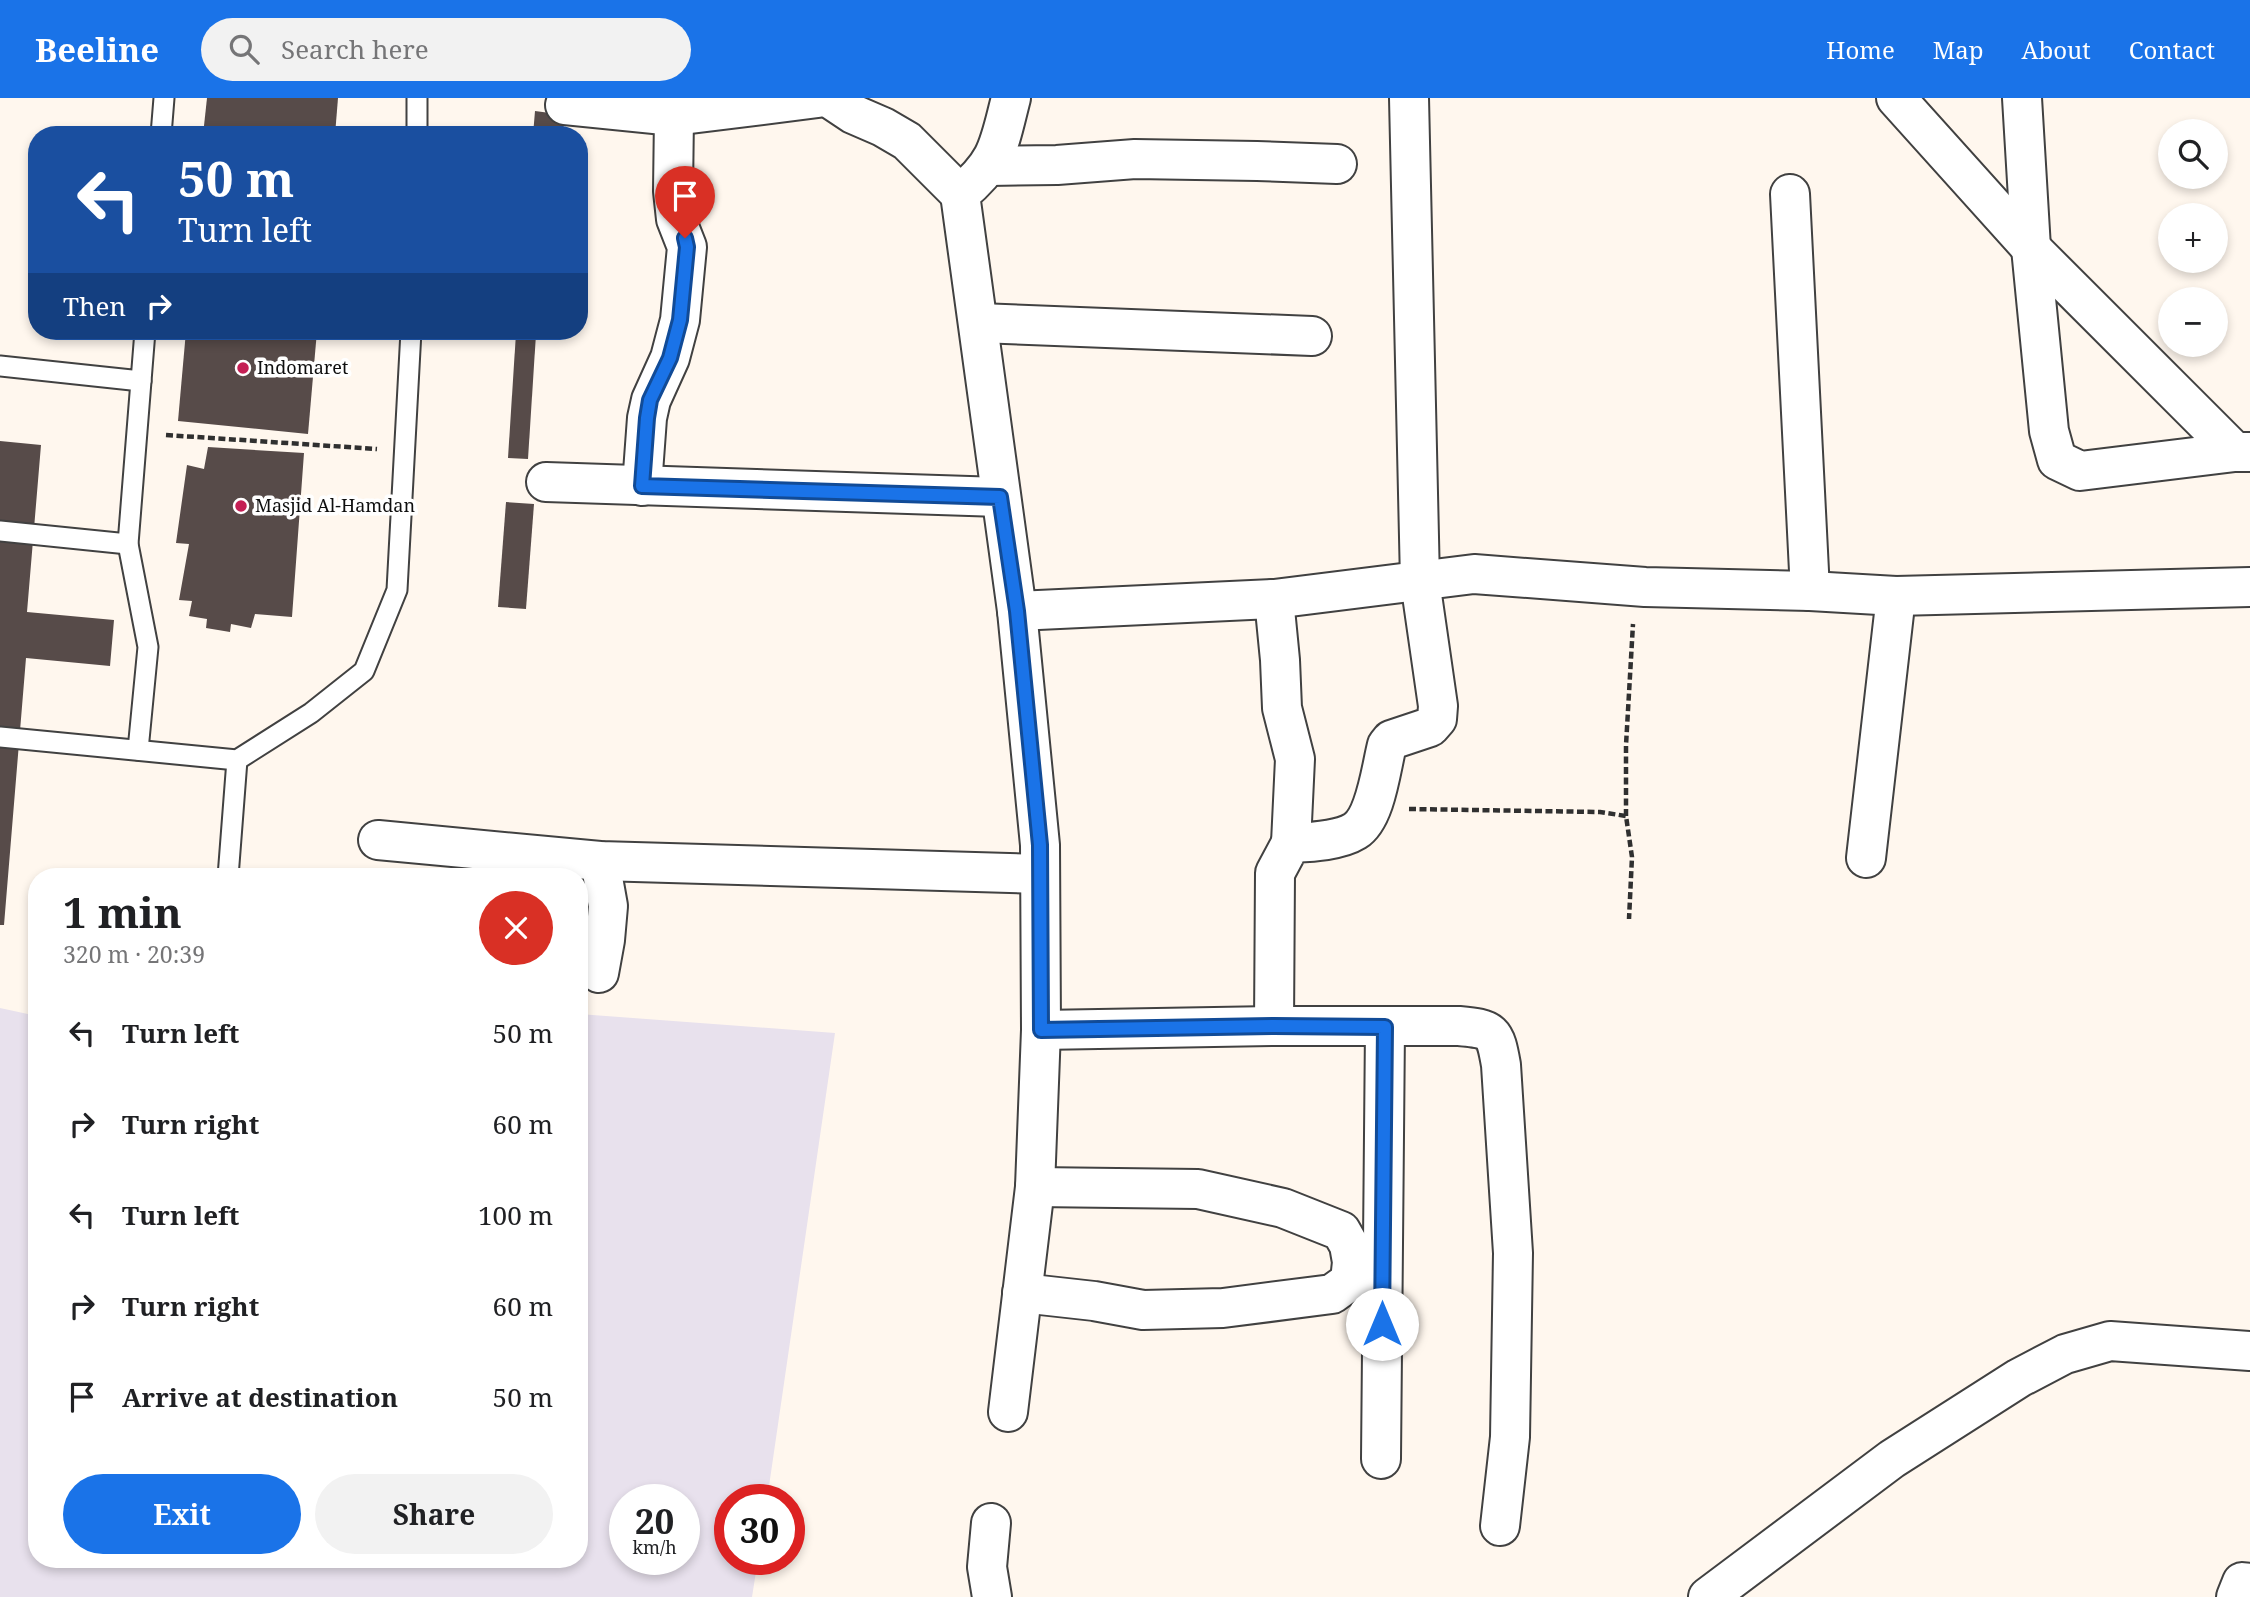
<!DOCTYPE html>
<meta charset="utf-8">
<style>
body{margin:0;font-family:"Noto Serif",serif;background:#f2f2f2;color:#202124;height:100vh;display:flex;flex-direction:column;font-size:26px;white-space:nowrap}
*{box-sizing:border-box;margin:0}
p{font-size:23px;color:#757577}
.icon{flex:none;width:38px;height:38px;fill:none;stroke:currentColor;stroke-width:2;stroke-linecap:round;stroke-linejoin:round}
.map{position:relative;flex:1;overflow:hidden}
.drawer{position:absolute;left:28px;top:770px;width:560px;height:700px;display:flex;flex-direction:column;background:#fff;border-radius:28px;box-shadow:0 4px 10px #0003}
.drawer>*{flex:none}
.guide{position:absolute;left:28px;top:28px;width:560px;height:214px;border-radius:28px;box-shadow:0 4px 10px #0003;background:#1a4fa0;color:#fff;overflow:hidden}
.controls{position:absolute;left:2158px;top:21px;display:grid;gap:14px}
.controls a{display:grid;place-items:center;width:70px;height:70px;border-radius:50%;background:#fff;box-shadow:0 4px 10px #0003;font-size:35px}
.speed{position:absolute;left:609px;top:1386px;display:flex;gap:14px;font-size:35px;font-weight:700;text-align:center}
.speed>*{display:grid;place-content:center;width:91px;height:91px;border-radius:50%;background:#fff;box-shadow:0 4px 10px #0003;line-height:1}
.speed small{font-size:18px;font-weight:400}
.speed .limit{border:10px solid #d22;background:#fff;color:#111}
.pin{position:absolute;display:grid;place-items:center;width:60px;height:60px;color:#fff;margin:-72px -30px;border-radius:50% 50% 50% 0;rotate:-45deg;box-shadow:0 0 7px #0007}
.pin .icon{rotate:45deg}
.me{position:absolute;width:77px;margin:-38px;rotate:0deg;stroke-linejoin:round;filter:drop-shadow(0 0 5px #0008)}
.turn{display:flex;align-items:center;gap:24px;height:147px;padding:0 35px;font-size:32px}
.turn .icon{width:91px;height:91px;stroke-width:2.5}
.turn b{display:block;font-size:49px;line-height:60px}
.then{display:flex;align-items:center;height:66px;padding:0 35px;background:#0003;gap:14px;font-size:26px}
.round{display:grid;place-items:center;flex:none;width:74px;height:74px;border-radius:37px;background:#f2f2f2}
.head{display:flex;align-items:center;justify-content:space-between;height:119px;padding:0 35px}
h1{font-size:42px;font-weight:700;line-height:52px}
.action{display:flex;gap:14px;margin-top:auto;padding:14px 35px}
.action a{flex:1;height:80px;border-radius:42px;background:#1a73e8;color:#fff;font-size:28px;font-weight:700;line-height:80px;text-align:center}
.action a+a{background:#f2f2f2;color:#202124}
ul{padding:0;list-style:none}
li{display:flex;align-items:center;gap:21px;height:91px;padding:0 35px}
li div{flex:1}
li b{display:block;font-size:26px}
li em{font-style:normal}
header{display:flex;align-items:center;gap:42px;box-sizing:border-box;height:98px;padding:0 35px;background:#1a73e8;color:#fff}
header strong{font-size:33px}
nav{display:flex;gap:38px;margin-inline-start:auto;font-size:24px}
.search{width:490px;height:63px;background:#f2f2f2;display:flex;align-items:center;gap:18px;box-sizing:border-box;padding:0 24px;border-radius:38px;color:#757577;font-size:26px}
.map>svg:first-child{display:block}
.industrial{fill:#e8e1ed;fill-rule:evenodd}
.building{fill:#574b49}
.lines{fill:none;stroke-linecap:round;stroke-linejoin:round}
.lane-casing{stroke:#414141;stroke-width:23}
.street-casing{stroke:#414141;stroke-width:42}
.path{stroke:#303030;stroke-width:4.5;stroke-dasharray:7 3.5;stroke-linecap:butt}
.lane{stroke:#fff;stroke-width:19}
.street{stroke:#fff;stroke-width:38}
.route-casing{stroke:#114b97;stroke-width:18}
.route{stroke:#1a73e8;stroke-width:12}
.poi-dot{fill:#c41f54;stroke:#fff;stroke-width:2.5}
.labels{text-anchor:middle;stroke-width:7;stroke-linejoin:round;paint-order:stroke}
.poi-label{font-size:18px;fill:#0e0e0e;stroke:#fff;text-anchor:start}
</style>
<header>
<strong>Beeline</strong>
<div class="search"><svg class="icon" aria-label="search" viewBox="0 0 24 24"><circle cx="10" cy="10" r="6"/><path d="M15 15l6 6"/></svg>Search here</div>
<nav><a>Home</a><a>Map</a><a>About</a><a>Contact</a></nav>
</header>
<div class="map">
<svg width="2250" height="1499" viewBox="0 0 2250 1499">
<rect width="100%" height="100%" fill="#fff7ee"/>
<path class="industrial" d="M0,910L37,918V1461H579V916L835,935L767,1402H730V1461H758L752,1499H0ZM625,1402H684V1461H625Z"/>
<g class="building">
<polygon points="207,0 338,0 335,37 203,37"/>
<polygon points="535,13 565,17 563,34 577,34 576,37 533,37"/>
<polygon points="186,233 317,233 308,336 178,323"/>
<polygon points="516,235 536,236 528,361 508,360"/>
<polygon points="0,343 41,347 27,514 114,522 110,568 26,560 4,827 0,827"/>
<polygon points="208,349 304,355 292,519 255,516 251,530 231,526 230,534 206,530 207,521 189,518 192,503 179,502 189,446 176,445 187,367 204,371"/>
<polygon points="506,404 534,406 526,511 498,509"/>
</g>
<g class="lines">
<g class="lane-casing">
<g id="lane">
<polyline points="161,37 164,0"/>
<polyline points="417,37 417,0"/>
<polyline points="0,268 141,283 145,233"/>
<polyline points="0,433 128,446"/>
<polyline points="0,639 237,662 311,615 364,573 397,492 411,233"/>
<polyline points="138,652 148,549 128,446 141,283"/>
<polyline points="228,779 237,662"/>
</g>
</g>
<g class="street-casing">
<g id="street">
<polyline points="829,0 853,16 883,29 907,43 960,96"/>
<polyline points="1896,0 2031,150 2235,354"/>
<polyline points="2022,0 2031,150 2049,333 2057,362 2080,373 2235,354 2250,354"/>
<polyline points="565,7 674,18 818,0"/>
<polyline points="989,68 1057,67 1135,61 1257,63 1337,66"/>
<polyline points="1790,96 1810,493"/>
<polyline points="979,225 1312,238"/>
<polyline points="546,384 1000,399"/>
<polyline points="642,388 647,320 651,302 670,260 680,222 687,149 676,121 673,93 674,18"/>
<polyline points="1274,501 1280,562 1282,610 1295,661 1291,745"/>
<polyline points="1017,513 1274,501 1474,476 1645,489 1810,493 1896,498 2250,489"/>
<polyline points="378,742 600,763 1040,776"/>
<polyline points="1866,760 1896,498"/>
<polyline points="599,875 605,842 608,808 600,763"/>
<path d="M1274,928L1275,775L1291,745C1310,744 1339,743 1355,733C1376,720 1381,670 1387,647L1391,642L1430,629L1437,621L1438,608L1420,483L1409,0"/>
<path d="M1041,932L1274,928H1459C1493,931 1495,933 1501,967L1513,1155L1510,1339L1500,1428"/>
<polyline points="1022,1195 1094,1203 1143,1212 1223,1210 1332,1196 1350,1183 1352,1164 1349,1147 1341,1133 1283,1110 1198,1091 1035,1089"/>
<path d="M1008,1314L1035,1089L1041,932L1040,747L1017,513L960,96C999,64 999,46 1011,0"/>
<polyline points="1381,1361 1385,929"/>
<polyline points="991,1425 987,1469 992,1499"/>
<polyline points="1708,1499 1892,1361 2019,1280 2065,1256 2110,1243 2250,1253"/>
<polyline points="2236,1499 2242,1484 2250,1485"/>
</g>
</g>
<g class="path">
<polyline points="166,337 377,351"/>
<polyline points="1409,711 1600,714 1626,718 1632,759 1629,821"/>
<polyline points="1626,718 1626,647 1633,526"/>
</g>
<use href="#lane" class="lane"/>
<use href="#street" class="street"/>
</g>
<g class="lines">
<g class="route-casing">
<polyline id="route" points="685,140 687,149 680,222 670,260 650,302 647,320 642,388 1000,399 1017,513 1040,747 1041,932 1274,928 1385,929 1382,1226"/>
</g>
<use href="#route" class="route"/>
</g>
<g class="poi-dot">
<circle cx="243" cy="270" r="7"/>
<circle cx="241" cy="408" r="7"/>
</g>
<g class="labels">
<g class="poi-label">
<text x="257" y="276">Indomaret</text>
<text x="255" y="414">Masjid Al-Hamdan</text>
</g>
</g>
</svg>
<div class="controls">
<a><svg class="icon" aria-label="search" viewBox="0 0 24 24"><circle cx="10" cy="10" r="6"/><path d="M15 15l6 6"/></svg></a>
<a>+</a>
<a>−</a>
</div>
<div class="speed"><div>20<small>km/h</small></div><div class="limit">30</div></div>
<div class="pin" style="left:685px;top:140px;background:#d93025"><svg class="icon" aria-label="arrive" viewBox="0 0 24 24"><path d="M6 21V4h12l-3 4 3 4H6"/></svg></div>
<svg class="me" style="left:1382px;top:1226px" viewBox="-20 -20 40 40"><circle r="19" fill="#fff"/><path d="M0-13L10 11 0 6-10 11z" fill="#1a73e8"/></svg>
<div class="guide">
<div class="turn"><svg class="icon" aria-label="left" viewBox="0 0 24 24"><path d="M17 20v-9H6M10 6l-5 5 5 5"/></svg><div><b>50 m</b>Turn left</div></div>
<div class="then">Then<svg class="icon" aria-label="right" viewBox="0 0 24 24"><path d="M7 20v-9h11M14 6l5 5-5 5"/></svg></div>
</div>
<section class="drawer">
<div class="head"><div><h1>1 min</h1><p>320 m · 20:39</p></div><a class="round" style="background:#d93025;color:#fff"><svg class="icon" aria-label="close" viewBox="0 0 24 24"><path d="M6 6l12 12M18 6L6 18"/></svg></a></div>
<ul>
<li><svg class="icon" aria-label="left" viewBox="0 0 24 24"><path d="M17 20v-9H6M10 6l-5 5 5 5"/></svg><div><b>Turn left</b></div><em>50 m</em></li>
<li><svg class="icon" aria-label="right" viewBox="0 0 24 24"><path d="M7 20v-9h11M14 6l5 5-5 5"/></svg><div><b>Turn right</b></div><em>60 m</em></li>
<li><svg class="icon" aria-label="left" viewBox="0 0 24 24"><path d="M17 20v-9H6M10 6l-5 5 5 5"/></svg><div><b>Turn left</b></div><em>100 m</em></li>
<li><svg class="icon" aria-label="right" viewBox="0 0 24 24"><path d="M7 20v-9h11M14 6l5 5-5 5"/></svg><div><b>Turn right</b></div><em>60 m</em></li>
<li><svg class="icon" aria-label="arrive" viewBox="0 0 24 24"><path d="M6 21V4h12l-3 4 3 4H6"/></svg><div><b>Arrive at destination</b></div><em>50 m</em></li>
</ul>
<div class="action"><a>Exit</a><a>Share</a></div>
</section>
</div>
